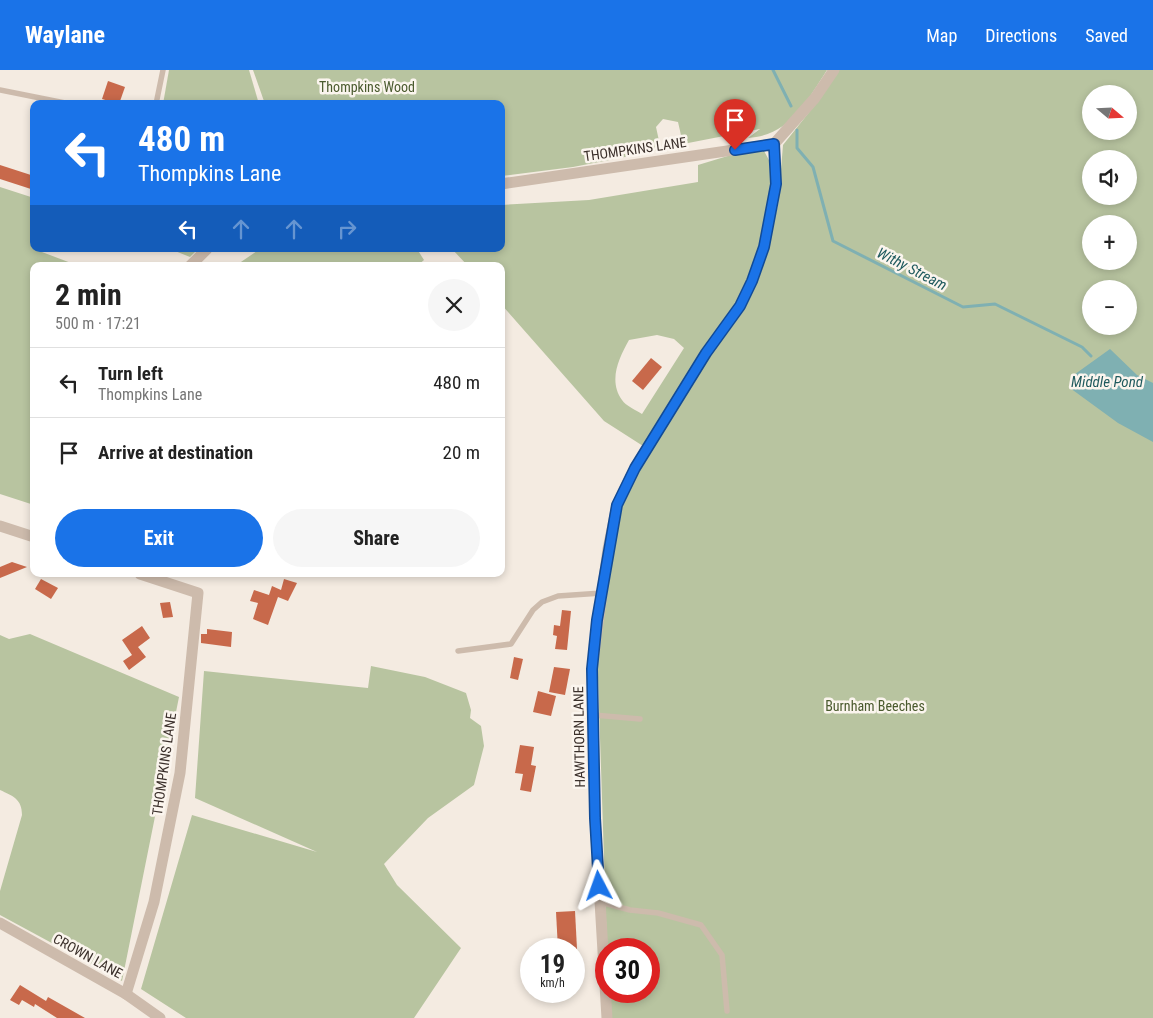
<!DOCTYPE html>
<meta charset="utf-8">
<style>
body{margin:0;font-family:"Roboto Condensed",sans-serif;background:#f6f6f6;color:#222;height:100vh;display:flex;flex-direction:column;font-size:19px;white-space:nowrap}
*{box-sizing:border-box;margin:0}
p{font-size:16px;color:#767676}
.icon{flex:none;width:28px;height:28px;fill:none;stroke:currentColor;stroke-width:2;stroke-linecap:round;stroke-linejoin:round}
.map{position:relative;flex:1;overflow:hidden}
.side{position:absolute;left:30px;top:192px;width:475px;height:315px;display:flex;flex-direction:column;background:#fff;border-radius:10px;box-shadow:0 2px 8px #0003}
.side>*{flex:none}
.banner{position:absolute;left:30px;top:30px;width:475px;height:152px;border-radius:10px;box-shadow:0 2px 8px #0003;background:#1a73e8;color:#fff;overflow:hidden}
.needle{width:32px;rotate:109deg}
.fabs{position:absolute;left:1082px;top:15px;display:grid;gap:10px}
.fabs a{display:grid;place-items:center;width:55px;height:55px;border-radius:50%;background:#fff;box-shadow:0 2px 8px #0003;font-size:25px}
.speed{position:absolute;left:520px;top:868px;display:flex;gap:10px;font-size:25px;font-weight:700;text-align:center}
.speed>*{display:grid;place-content:center;width:65px;height:65px;border-radius:50%;background:#fff;box-shadow:0 2px 8px #0003;line-height:1}
.speed small{font-size:12px;font-weight:400}
.speed .limit{border:8px solid #d22;background:#fff;color:#111}
.pin{position:absolute;display:grid;place-items:center;width:42px;height:42px;color:#fff;margin:-51px -21px;border-radius:50% 50% 50% 0;rotate:-45deg;box-shadow:0 0 5px #0007}
.pin .icon{rotate:45deg}
.me{position:absolute;width:55px;margin:-28px;rotate:356deg;stroke-linejoin:round;filter:drop-shadow(0 0 4px #0008)}
.turn{display:flex;align-items:center;gap:18px;height:105px;padding:0 25px;font-size:22px}
.turn .icon{width:65px;height:65px;stroke-width:2.5}
.turn b{display:block;font-size:35px;line-height:42px}
.lanes{display:flex;align-items:center;height:48px;padding:0 25px;background:#0003;justify-content:center;gap:25px;direction:ltr}
.lanes .off{opacity:.35}
.round{display:grid;place-items:center;flex:none;width:52px;height:52px;border-radius:26px;background:#f6f6f6}
.headline{display:flex;align-items:center;justify-content:space-between;height:85px;padding:0 25px}
h1{font-size:30px;font-weight:700;line-height:38px}
.cta{display:flex;gap:10px;margin-top:auto;padding:10px 25px}
.cta a{flex:1;height:58px;border-radius:30px;background:#1a73e8;color:#fff;font-size:20px;font-weight:700;line-height:58px;text-align:center}
.cta a+a{background:#f6f6f6;color:#222}
ul{padding:0;list-style:none}
li{display:flex;align-items:center;gap:15px;height:70px;padding:0 25px;border-top:1px solid #e0e0e0}
li div{flex:1}
li b{display:block;font-size:19px}
li em{font-style:normal}
header{display:flex;align-items:center;gap:30px;box-sizing:border-box;height:70px;padding:0 25px;background:#1a73e8;color:#fff}
header strong{font-size:24px}
nav{display:flex;gap:28px;margin-inline-start:auto;font-size:18px}
.map>svg:first-child{display:block}
.green{fill:#b8c4a0;fill-rule:evenodd}
.water{fill:#7fb0b2}
.lines{fill:none;stroke-linecap:round;stroke-linejoin:round}
.stream{stroke:#7fb0b2;stroke-width:3}
.building{fill:#c8694b}
.lane{stroke:#cdbbac;stroke-width:5.5}
.street{stroke:#cdbbac;stroke-width:11}
.route-casing{stroke:#114b97;stroke-width:12}
.route{stroke:#1a73e8;stroke-width:9}
.labels{text-anchor:middle;stroke-width:5;stroke-linejoin:round;paint-order:stroke}
.park-label{font-size:14px;fill:#4a5a2e;stroke:#fbf5ee}
.street-label{font-size:14px;fill:#3b302b;stroke:#fbf5ee}
.water-label{font-size:15px;font-style:italic;fill:#1f5a5e;stroke:#fbf5ee}
</style>
<header>
<strong>Waylane</strong>
<nav><a>Map</a><a>Directions</a><a>Saved</a></nav>
</header>
<div class="map">
<svg width="1153" height="948" viewBox="0 0 1153 948">
<rect width="100%" height="100%" fill="#f4ebe1"/>
<g class="green">
<polygon points="169,0 249,0 259,34 163,34"/>
<path d="M253,0H827C807,31 789,66 748,68L760,59L683,74L678,52L663,49L656,57L661,80L573,97L501,106V34H265Z"/>
<path d="M839,0H1153V948H609L608,921H649V879H607L597,577L615,451L627,421L706,292L744,240L759,208L778,135L783,75L818,31ZM1091,24H1129V61H1091ZM1091,89H1129V126H1091ZM1091,154H1129V191H1091ZM1091,219H1129V256H1091Z"/>
<path d="M763,79L770,92L772,106L767,149L748,212L735,237L643,376L604,351L501,234V196H468L452,179H501V135L589,130L698,112V95L731,85ZM657,265L674,269L684,278L642,344C636,340 626,336 622,330C608,310 619,288 629,270Z"/>
<polygon points="0,117 34,128 34,179 79,196 34,196 34,435 0,424"/>
<polygon points="170,179 198,179 190,187"/>
<polygon points="260,179 417,179 424,190 417,196 235,196"/>
<path d="M30,564L179,627L122,911L0,845V821L22,745C22,729 13,726 0,720V565L9,569Z"/>
<polygon points="371,596 425,607 466,623 471,640 470,648 481,656 484,676 474,715 428,748 384,794 397,815 461,878 414,948 186,948 141,919 192,745 317,782 195,728 204,601 368,618"/>
</g>
<polygon class="water" points="1110,279 1137,305 1153,313 1153,372 1118,353 1070,318 1071,307"/>
<g class="lines">
<g class="stream">
<polyline points="773,0 791,36"/>
<polyline points="797,60 797,78 813,97 833,171 963,237 995,234 1082,277 1091,286"/>
</g>
</g>
<g class="building">
<polygon points="108,11 125,17 119,34 102,29"/>
<polygon points="0,95 34,106 34,120 0,109"/>
<polygon points="651,288 662,297 643,320 632,311"/>
<polygon points="12,492 27,497 0,508 0,497"/>
<polygon points="41,509 58,518 51,529 35,519"/>
<polygon points="284,509 297,513 288,531 278,527 268,555 253,549 258,533 250,531 254,520 269,525 272,516 281,520"/>
<polygon points="170,532 173,547 163,548 160,533"/>
<polygon points="562,540 571,541 567,580 555,579 557,566 553,565 554,555 560,556"/>
<polygon points="142,556 150,568 138,577 146,587 129,600 123,591 132,585 122,570"/>
<polygon points="207,559 232,562 231,577 201,573 201,564 207,564"/>
<polygon points="514,587 523,589 518,610 510,608"/>
<polygon points="554,597 570,599 565,625 549,622"/>
<polygon points="538,621 556,626 551,646 533,642"/>
<polygon points="520,675 534,677 531,695 536,696 531,722 520,720 523,704 515,703"/>
<polygon points="575,841 577,879 558,879 556,842"/>
<polygon points="20,915 46,931 48,927 85,948 57,948 35,934 34,937 22,930 19,935 10,930"/>
</g>
<g class="lines">
<g class="lane">
<polyline points="0,20 70,34"/>
<polyline points="156,34 163,0"/>
<polyline points="458,581 511,574 533,540 542,532 558,526 602,523"/>
<polyline points="594,645 640,649"/>
<polyline points="600,832 630,840 658,843 701,855 722,885 727,941"/>
</g>
<g class="street">
<polyline points="501,114 774,74"/>
<polyline points="190,196 207,179"/>
<polyline points="0,456 34,467"/>
<polyline points="0,853 126,924 160,948"/>
<polyline points="126,924 154,832 180,703 198,523 140,504"/>
<polyline points="607,948 595,748 592,599 608,479 617,435 635,398 706,283 740,236 752,211 764,177 776,114 774,74 815,28 834,0"/>
</g>
</g>
<g class="lines">
<g class="route-casing">
<polyline id="route" points="599,816 595,748 592,599 597,550 617,435 635,398 706,283 740,236 752,211 764,177 776,114 774,74 735,80"/>
</g>
<use href="#route" class="route"/>
</g>
<g class="labels">
<g class="park-label">
<text x="367" y="22">Thompkins Wood</text>
<text x="875" y="641">Burnham Beeches</text>
</g>
<g class="street-label">
<text transform="translate(635 79) rotate(-8)" y="5">THOMPKINS LANE</text>
<text transform="translate(579 667) rotate(-91)" y="5">HAWTHORN LANE</text>
<text transform="translate(164 694) rotate(-82)" y="5">THOMPKINS LANE</text>
<text transform="translate(88 886) rotate(29)" y="5">CROWN LANE</text>
</g>
<g class="water-label">
<text transform="translate(912 199) rotate(27)" y="5">Withy Stream</text>
<text x="1107" y="317">Middle Pond</text>
</g>
</g>
</svg>
<div class="fabs">
<a><svg class="needle" viewBox="-14 -14 28 28"><path d="M0-13l5 13h-10z" fill="#e53935"/><path d="M0 13l5-13h-10z" fill="#767676"/></svg></a>
<a><svg class="icon" aria-label="sound" viewBox="0 0 24 24"><path d="M4 9h4l5-4v14l-5-4H4zM17 9q2 3 0 6"/></svg></a>
<a>+</a>
<a>−</a>
</div>
<div class="speed"><div>19<small>km/h</small></div><div class="limit">30</div></div>
<div class="pin" style="left:735px;top:80px;background:#d93025"><svg class="icon" aria-label="arrive" viewBox="0 0 24 24"><path d="M6 21V4h12l-3 4 3 4H6"/></svg></div>
<svg class="me" style="left:599px;top:816px" viewBox="-20 -20 40 40"><path d="M0-17L14 15 0 8-14 15z" fill="#1a73e8" stroke="#fff" stroke-width="4"/></svg>
<div class="banner">
<div class="turn"><svg class="icon" aria-label="left" viewBox="0 0 24 24"><path d="M17 20v-9H6M10 6l-5 5 5 5"/></svg><div><b>480 m</b>Thompkins Lane</div></div>
<div class="lanes"><svg class="icon" aria-label="left" viewBox="0 0 24 24"><path d="M17 20v-9H6M10 6l-5 5 5 5"/></svg><svg class="icon off" aria-label="ahead" viewBox="0 0 24 24"><path d="M12 20V5M6 11l6-6 6 6"/></svg><svg class="icon off" aria-label="ahead" viewBox="0 0 24 24"><path d="M12 20V5M6 11l6-6 6 6"/></svg><svg class="icon off" aria-label="right" viewBox="0 0 24 24"><path d="M7 20v-9h11M14 6l5 5-5 5"/></svg></div>
</div>
<section class="side">
<div class="headline"><div><h1>2 min</h1><p>500 m · 17:21</p></div><a class="round"><svg class="icon" aria-label="close" viewBox="0 0 24 24"><path d="M6 6l12 12M18 6L6 18"/></svg></a></div>
<ul>
<li><svg class="icon" aria-label="left" viewBox="0 0 24 24"><path d="M17 20v-9H6M10 6l-5 5 5 5"/></svg><div><b>Turn left</b><p>Thompkins Lane</p></div><em>480 m</em></li>
<li><svg class="icon" aria-label="arrive" viewBox="0 0 24 24"><path d="M6 21V4h12l-3 4 3 4H6"/></svg><div><b>Arrive at destination</b></div><em>20 m</em></li>
</ul>
<div class="cta"><a>Exit</a><a>Share</a></div>
</section>
</div>
